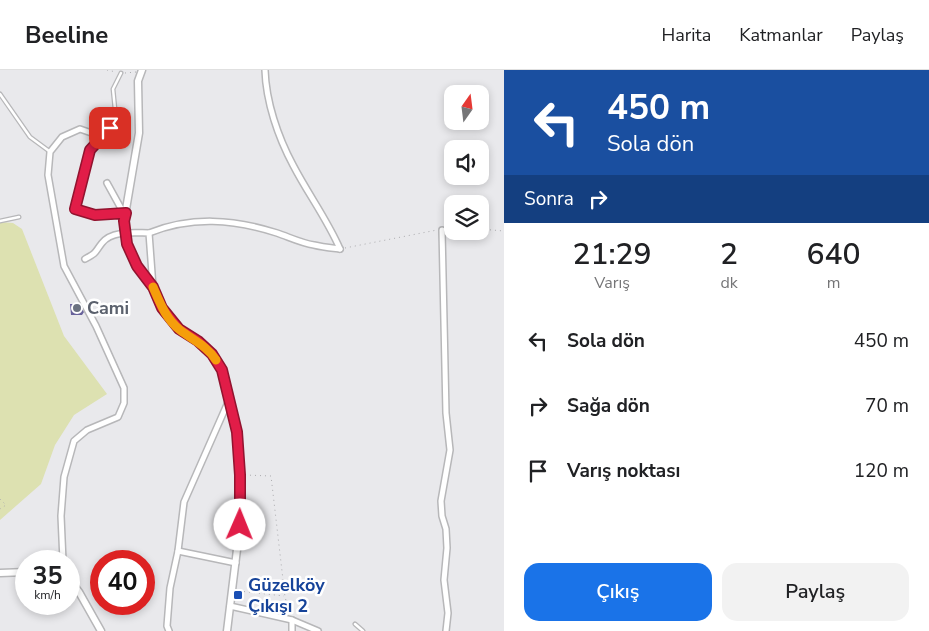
<!DOCTYPE html>
<html lang="tr">
<meta charset="utf-8">
<style>
body{margin:0;font-family:"Nunito Sans",sans-serif;background:#f2f2f2;color:#202124;height:100vh;display:flex;flex-direction:column;font-size:19px;white-space:nowrap}
*{box-sizing:border-box;margin:0}
p{font-size:16px;color:#757577}
.icon{flex:none;width:28px;height:28px;fill:none;stroke:currentColor;stroke-width:2;stroke-linecap:round;stroke-linejoin:round}
.map{position:relative;flex:1;overflow:hidden}
.details{display:flex;flex-direction:column;background:#fff;width:425px}
.details>*{flex:none}
.guide{background:#1a4fa0;color:#fff;overflow:hidden}
.needle{width:32px;rotate:14deg}
.fabs{position:absolute;left:444px;top:15px;display:grid;gap:10px}
.fabs a{display:grid;place-items:center;width:45px;height:45px;border-radius:10px;background:#fff;box-shadow:0 2px 8px #0003;font-size:25px}
.speed{position:absolute;left:15px;top:480px;display:flex;gap:10px;font-size:25px;font-weight:700;text-align:center}
.speed>*{display:grid;place-content:center;width:65px;height:65px;border-radius:50%;background:#fff;box-shadow:0 2px 8px #0003;line-height:1}
.speed small{font-size:12px;font-weight:400}
.speed .limit{border:8px solid #d22;background:#fff;color:#111}
.pin{position:absolute;display:grid;place-items:center;width:42px;height:42px;color:#fff;margin:-21px;border-radius:10px;box-shadow:0 2px 8px #0006}
.me{position:absolute;width:55px;margin:-28px;rotate:1deg;stroke-linejoin:round;filter:drop-shadow(0 0 4px #0008)}
.turn{display:flex;align-items:center;gap:18px;height:105px;padding:0 20px;font-size:22px}
.turn .icon{width:65px;height:65px;stroke-width:2.5}
.turn b{display:block;font-size:35px;line-height:42px}
.then{display:flex;align-items:center;height:48px;padding:0 20px;background:#0003;gap:10px;font-size:19px}
.eta{display:flex;justify-content:space-evenly;align-items:center;height:85px;text-align:center}
.eta b{font-size:30px;font-weight:600;line-height:35px}
.cta{display:flex;gap:10px;margin-top:auto;padding:10px 20px}
.cta a{flex:1;height:58px;border-radius:15px;background:#1a73e8;color:#fff;font-size:20px;font-weight:600;line-height:58px;text-align:center}
.cta a+a{background:#f2f2f2;color:#202124}
ul{padding:0;list-style:none}
li{display:flex;align-items:center;gap:15px;height:65px;padding:0 20px}
li div{flex:1}
li b{display:block;font-size:19px}
li em{font-style:normal}
header{display:flex;align-items:center;gap:30px;box-sizing:border-box;height:70px;padding:0 25px;background:#fff;border-bottom:1px solid #e0e0e0}
header strong{font-size:24px}
nav{display:flex;gap:28px;margin-inline-start:auto;font-size:18px}
main{display:flex;flex:1;min-height:0}
.map>svg:first-child{display:block}
.green{fill:#dde1b1}
.building{fill:#68629a}
.lines{fill:none;stroke-linecap:round;stroke-linejoin:round}
.service-casing{stroke:#b7b7b9;stroke-width:5}
.minor-casing{stroke:#b7b7b9;stroke-width:8}
.tertiary-casing{stroke:#b7b7b9;stroke-width:9}
.path{stroke:#ababae;stroke-width:1;stroke-dasharray:1 4;stroke-linecap:butt}
.service{stroke:#fff;stroke-width:2.5}
.minor{stroke:#fff;stroke-width:5}
.tertiary{stroke:#fff;stroke-width:6}
.route-casing{stroke:#92132f;stroke-width:12}
.route{stroke:#e11d48;stroke-width:9}
.slow{stroke:#f59e0b;stroke-width:9}
.worship-dot{fill:#6b7280;stroke:#fff;stroke-width:2}
.transit-dot{fill:#1a4fb4;stroke:#fff;stroke-width:2}
.labels{text-anchor:middle;stroke-width:5;stroke-linejoin:round;paint-order:stroke}
.worship-label{font-size:18px;font-weight:bold;fill:#5b616d;stroke:#fff;text-anchor:start}
.transit-label{font-size:18px;font-weight:bold;fill:#164399;stroke:#fff;text-anchor:start}
</style>
<header>
<strong>Beeline</strong>
<nav><a>Harita</a><a>Katmanlar</a><a>Paylaş</a></nav>
</header>
<main>
<div class="map">
<svg width="504" height="561" viewBox="0 0 504 561">
<rect width="100%" height="100%" fill="#e9e9ec"/>
<polygon class="green" points="0,152 13,153 22,159 64,266 107,324 74,345 55,375 41,414 0,450"/>
<polygon class="building" points="70,234 79,234 84,242 82,245 71,245"/>
<g class="lines">
<g class="service-casing">
<g id="service">
<polyline points="0,24 30,67 49,81"/>
<polyline points="103,67 112,55 115,39 113,19 121,3"/>
<polyline points="0,151 19,147"/>
<polyline points="355,554 363,561"/>
</g>
</g>
<g class="minor-casing">
<g id="minor">
<path d="M265,0C266,32 278,67 293,95C308,124 327,149 340,179"/>
<polyline points="107,113 123,142"/>
<polyline points="442,160 446,343 450,380 441,431 442,446 446,459 447,478 444,510 448,543 446,561"/>
<path d="M149,163C192,146 233,149 277,163C289,167 301,173 314,175C322,177 332,178 340,179"/>
<path d="M85,189C98,182 94,183 102,173C112,160 135,163 149,163L153,217"/>
<polyline points="178,481 236,493"/>
<polyline points="63,491 61,446 64,407 74,371 87,360 118,347 124,333 124,318 96,256 64,196 48,105 50,82 62,67 80,59 103,67 90,80 75,139 95,145 126,143"/>
<polyline points="230,536 292,550 318,561"/>
<polyline points="169,561 167,556 170,518 178,481 184,432 229,330"/>
<polyline points="292,561 292,550"/>
</g>
</g>
<g class="tertiary-casing">
<g id="tertiary">
<polyline points="142,0 138,11 139,63 124,151 127,174 137,195 153,217 162,238 179,259 198,271 212,284 222,300 237,363 240,405 240,455 227,561"/>
<polyline points="0,503 26,502"/>
<polyline points="69,509 79,522 101,561"/>
</g>
</g>
<g class="path">
<polyline points="107,0 116,2"/>
<polyline points="125,3 136,2"/>
<polyline points="446,159 452,158"/>
<polyline points="480,159 504,161"/>
<polyline points="345,178 437,160"/>
<polyline points="245,405 271,406 285,527 290,544"/>
<polyline points="0,429 6,435 0,439"/>
<polyline points="239,521 284,526"/>
</g>
<use href="#service" class="service"/>
<use href="#minor" class="minor"/>
<use href="#tertiary" class="tertiary"/>
</g>
<g class="lines">
<g class="route-casing">
<polyline id="route" points="110,58 90,80 75,139 95,145 126,143 124,151 127,174 137,196 153,217 162,238 179,259 198,271 212,284 222,300 237,362 240,405 240,455"/>
</g>
<use href="#route" class="route"/>
<path class="slow" d="M153,217C160,233 166,249 180,260C193,270 207,276 216,290"/>
</g>
<circle class="worship-dot" cx="77" cy="238" r="5"/>
<rect class="transit-dot" x="233" y="520" width="10" height="10" rx="2.5"/>
<g class="labels">
<g class="worship-label">
<text x="87" y="244">Cami</text>
</g>
<g class="transit-label">
<text x="248" y="521">Güzelköy<tspan x="248" dy="21">Çıkışı 2</tspan></text>
</g>
</g>
</svg>
<div class="fabs">
<a><svg class="needle" viewBox="-14 -14 28 28"><path d="M0-13l5 13h-10z" fill="#e53935"/><path d="M0 13l5-13h-10z" fill="#757577"/></svg></a>
<a><svg class="icon" aria-label="sound" viewBox="0 0 24 24"><path d="M4 9h4l5-4v14l-5-4H4zM17 9q2 3 0 6"/></svg></a>
<a><svg class="icon" aria-label="layers" viewBox="0 0 24 24"><path d="M12 4l9 5-9 5-9-5zM3 14l9 5 9-5"/></svg></a>
</div>
<div class="speed"><div>35<small>km/h</small></div><div class="limit">40</div></div>
<div class="pin" style="left:110px;top:58px;background:#d93025"><svg class="icon" aria-label="arrive" viewBox="0 0 24 24"><path d="M6 21V4h12l-3 4 3 4H6"/></svg></div>
<svg class="me" style="left:240px;top:455px" viewBox="-20 -20 40 40"><circle r="19" fill="#fff"/><path d="M0-13L10 11 0 6-10 11z" fill="#e11d48"/></svg>
</div>
<section class="details">
<div class="guide">
<div class="turn"><svg class="icon" aria-label="left" viewBox="0 0 24 24"><path d="M17 20v-9H6M10 6l-5 5 5 5"/></svg><div><b>450 m</b>Sola dön</div></div>
<div class="then">Sonra<svg class="icon" aria-label="right" viewBox="0 0 24 24"><path d="M7 20v-9h11M14 6l5 5-5 5"/></svg></div>
</div>
<div class="eta">
<div><b>21:29</b><p>Varış</p></div>
<div><b>2</b><p>dk</p></div>
<div><b>640</b><p>m</p></div>
</div>
<ul>
<li><svg class="icon" aria-label="left" viewBox="0 0 24 24"><path d="M17 20v-9H6M10 6l-5 5 5 5"/></svg><div><b>Sola dön</b></div><em>450 m</em></li>
<li><svg class="icon" aria-label="right" viewBox="0 0 24 24"><path d="M7 20v-9h11M14 6l5 5-5 5"/></svg><div><b>Sağa dön</b></div><em>70 m</em></li>
<li><svg class="icon" aria-label="arrive" viewBox="0 0 24 24"><path d="M6 21V4h12l-3 4 3 4H6"/></svg><div><b>Varış noktası</b></div><em>120 m</em></li>
</ul>
<div class="cta"><a>Çıkış</a><a>Paylaş</a></div>
</section>
</main>
